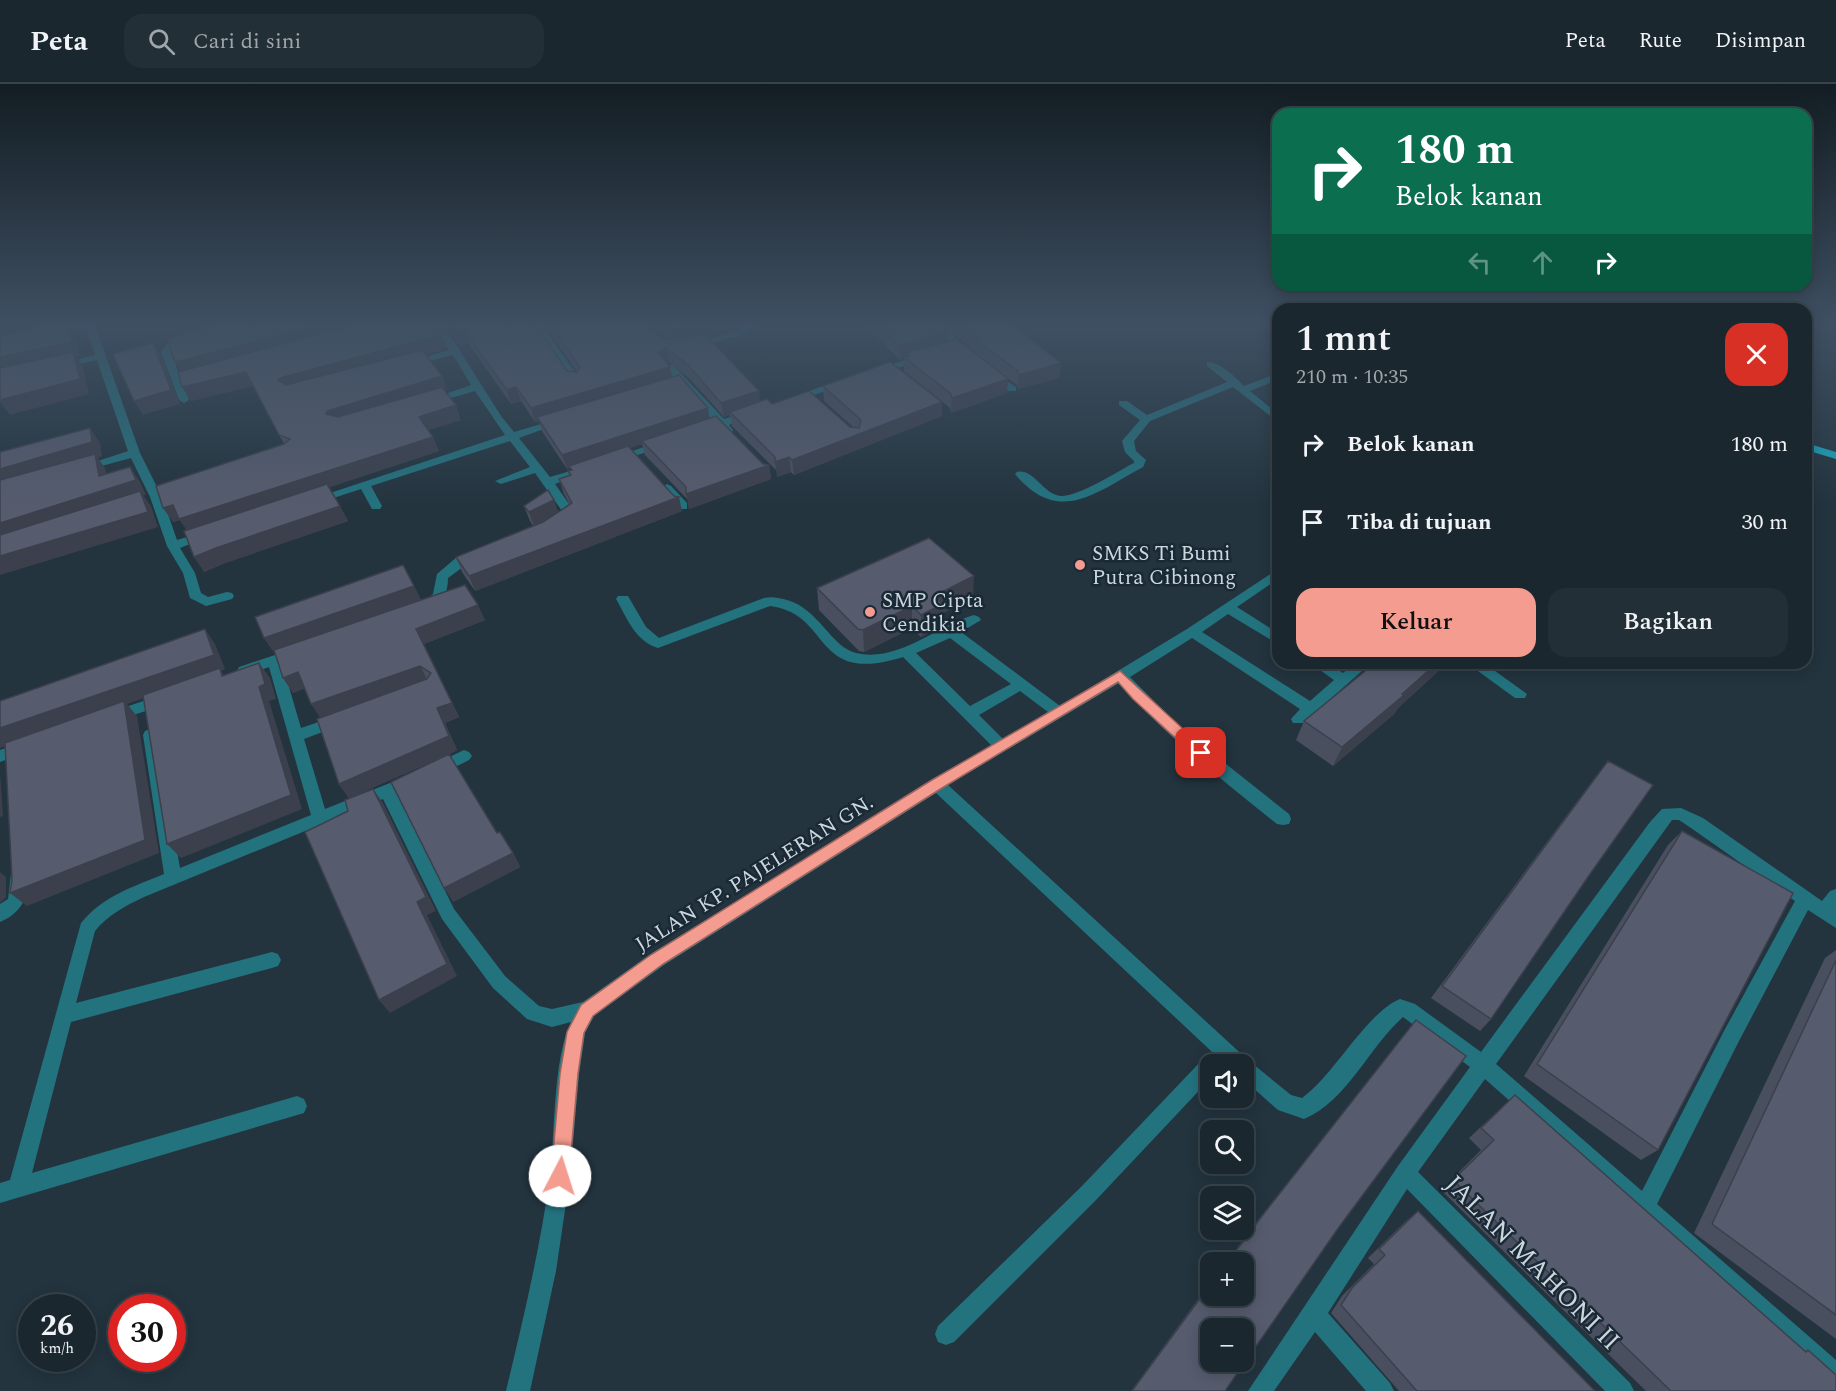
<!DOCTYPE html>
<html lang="id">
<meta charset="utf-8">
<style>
body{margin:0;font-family:Spectral,serif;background:#232f37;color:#f1f3f6;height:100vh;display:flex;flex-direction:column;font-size:22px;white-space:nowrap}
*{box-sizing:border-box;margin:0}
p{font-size:20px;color:#9fa5aa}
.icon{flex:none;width:33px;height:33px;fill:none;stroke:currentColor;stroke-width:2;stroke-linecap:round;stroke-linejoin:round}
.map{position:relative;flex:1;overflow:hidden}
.panel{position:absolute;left:1272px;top:219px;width:540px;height:366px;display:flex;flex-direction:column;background:#1a272f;border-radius:18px;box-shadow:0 3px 15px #0003,0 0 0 2px #38444b}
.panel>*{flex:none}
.top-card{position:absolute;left:1272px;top:24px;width:540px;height:183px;border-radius:18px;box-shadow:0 3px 15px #0003,0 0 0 2px #38444b;background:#0b6e4f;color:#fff;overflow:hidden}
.tools{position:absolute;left:1200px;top:970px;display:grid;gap:12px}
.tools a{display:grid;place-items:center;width:54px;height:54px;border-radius:12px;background:#1a272f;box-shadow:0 3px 15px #0003,0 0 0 2px #38444b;font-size:30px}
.speed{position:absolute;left:18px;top:1210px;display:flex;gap:12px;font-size:30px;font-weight:700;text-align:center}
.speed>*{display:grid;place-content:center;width:78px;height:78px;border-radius:50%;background:#1a272f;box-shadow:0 3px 15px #0003,0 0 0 2px #38444b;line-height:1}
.speed small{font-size:15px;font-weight:400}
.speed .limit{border:9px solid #d22;background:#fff;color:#111}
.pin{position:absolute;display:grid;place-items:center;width:51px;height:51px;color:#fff;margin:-26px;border-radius:12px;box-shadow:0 3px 9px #0006}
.me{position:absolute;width:66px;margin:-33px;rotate:5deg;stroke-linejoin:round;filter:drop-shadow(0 0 4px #0008)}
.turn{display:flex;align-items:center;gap:21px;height:126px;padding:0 24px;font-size:27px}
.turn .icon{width:78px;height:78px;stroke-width:2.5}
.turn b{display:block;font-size:42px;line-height:51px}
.lanes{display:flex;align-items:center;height:57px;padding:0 24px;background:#0003;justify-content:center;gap:30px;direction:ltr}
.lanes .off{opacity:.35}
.round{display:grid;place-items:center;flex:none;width:63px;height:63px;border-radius:18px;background:#232f37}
.head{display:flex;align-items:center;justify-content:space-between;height:102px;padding:0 24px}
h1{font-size:36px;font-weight:600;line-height:45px}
.primary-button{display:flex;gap:12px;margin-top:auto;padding:12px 24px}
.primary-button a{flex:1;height:69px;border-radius:18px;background:#f59c90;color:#111;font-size:24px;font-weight:600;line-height:69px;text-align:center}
.primary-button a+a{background:#232f37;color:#f1f3f6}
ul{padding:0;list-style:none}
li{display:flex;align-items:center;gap:18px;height:78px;padding:0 24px}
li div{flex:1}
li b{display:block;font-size:22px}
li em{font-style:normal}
header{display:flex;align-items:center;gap:36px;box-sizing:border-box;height:84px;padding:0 30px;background:#1a272f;border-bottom:2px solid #38444b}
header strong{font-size:28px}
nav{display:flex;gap:33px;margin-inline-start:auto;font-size:21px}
.search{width:420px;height:54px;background:#232f37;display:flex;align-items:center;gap:15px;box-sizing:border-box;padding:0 21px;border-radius:18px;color:#9fa5aa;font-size:22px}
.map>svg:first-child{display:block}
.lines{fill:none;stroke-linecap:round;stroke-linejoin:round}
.minor{fill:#23737f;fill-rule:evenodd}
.major{fill:#16aec3;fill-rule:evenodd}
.wall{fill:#4a4f5f}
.shaded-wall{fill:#3c404d}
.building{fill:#565c6e;stroke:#3c404d;stroke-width:1.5;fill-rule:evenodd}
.route{fill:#f59c90;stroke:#9f655e;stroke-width:1.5}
.poi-dot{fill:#f59c90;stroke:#192935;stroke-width:2}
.labels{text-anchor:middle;stroke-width:5;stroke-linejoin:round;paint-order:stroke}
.poi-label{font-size:21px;fill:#ccd6dd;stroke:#192935;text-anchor:start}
.street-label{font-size:21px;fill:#ccd6dd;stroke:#192935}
.near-street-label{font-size:26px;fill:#ccd6dd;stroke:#192935}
</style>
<header>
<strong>Peta</strong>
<div class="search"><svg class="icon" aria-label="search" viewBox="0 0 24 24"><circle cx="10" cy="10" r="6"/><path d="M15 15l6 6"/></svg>Cari di sini</div>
<nav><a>Peta</a><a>Rute</a><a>Disimpan</a></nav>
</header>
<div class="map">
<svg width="1836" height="1307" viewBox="0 0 1836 1307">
<rect width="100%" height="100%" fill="#23343f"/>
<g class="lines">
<g class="minor">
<polygon points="73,240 91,241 96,244 140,369 162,413 177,456 207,447 213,451 180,464 195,489 201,509 208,513 227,508 232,509 234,512 232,515 206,522 190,514 183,489 167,462 150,413 131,374 83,387 77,384 128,367 97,276 61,284 56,281 95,271 87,247 75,246 50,252 45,249"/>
<polygon points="433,240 443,240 501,332 514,348 558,335 563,338 519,354 550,393 587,382 593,385 555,400 574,427 575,432 564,442 556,442 554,439 563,431 562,427 535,389 501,400 495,397 530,383 510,357 371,402 382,422 380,425 372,425 361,405 315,420 309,416 505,351 475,307 430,320 425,317 471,301 453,271 409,282 404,279 449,266"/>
<polygon points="532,240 541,240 582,298 581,300 573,300"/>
<polygon points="743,240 753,240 753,245 746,250 692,264 687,261 740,246"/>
<polygon points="931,240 941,240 970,267 970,271 962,271"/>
<polygon points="1270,240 1278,240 1278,247"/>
<polygon points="188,254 191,255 191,259 174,263 171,268 189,316 184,319 179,316 161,268 168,259"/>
<polygon points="923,270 928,273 927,275 877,290 872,287"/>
<path d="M1207,278C1219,277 1238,295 1244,302L1278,289V296L1250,307L1278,330V338L1233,303L1150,337L1134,357L1136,367L1146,376L1143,383C1095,409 1059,442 1015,390L1017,388C1034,384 1043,411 1061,412C1080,412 1116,388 1134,379V377L1125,368L1122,357L1140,336L1119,321V317H1127L1147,331L1227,298L1207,282Z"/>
<polygon points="665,281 673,281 724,335 750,327 755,330 729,341 733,346 732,348 724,348 720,344 700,348 700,344 715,339 665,285"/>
<polygon points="992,287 1016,303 1016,307 1008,307 988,292 987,290"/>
<polygon points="840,296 844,297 844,301 792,318 787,315"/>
<polygon points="661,357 665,358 665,362 616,378 610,375"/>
<polygon points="667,400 671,402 687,419 687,425 679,425 663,406 661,404"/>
<path d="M476,465L482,469L448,494C448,509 441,529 422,525L420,522L433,510L437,490L457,473Z"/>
<path d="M1278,485V495L1237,523L1278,549V560L1228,530L1202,548L1310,617L1334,596L1310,579H1328L1343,589L1355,579H1371L1303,639H1293L1291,635L1300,625L1192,554L1130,593L1182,645L1289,730L1291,735L1289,740L1283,741L1277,740C1222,696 1166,652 1119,599L948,701L1248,976L1291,1011L1302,1014C1335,990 1366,929 1400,915L1415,920L1481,968L1650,738L1662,725L1681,724L1703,734L1822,817L1830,807L1836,805V844L1808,826L1739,957L1657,1120L1836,1276V1303L1828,1299L1485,995L1418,1088L1630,1299L1634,1307H1605L1407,1105L1328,1229L1390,1299L1394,1307H1366L1315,1248L1274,1307H1248L1398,1082L1470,983L1403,933C1369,963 1347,1017 1304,1035L1278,1026L1244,996V981H1226L936,709L664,881L594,932L585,949L579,990L570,1092L556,1187L530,1307H506C523,1236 540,1165 550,1092C555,1050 553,974 571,938L552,943L527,935L493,904L442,835L383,715L144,813C125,822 108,831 95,847L76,919L272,868L278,870L281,876L278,882L272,884L71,938L32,1089L297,1012L304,1015L307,1022L304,1029L0,1119V1099L10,1096L81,839C103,812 133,803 164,790L143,651L145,647L150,645L157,651L180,784L311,731L269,583L244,592L239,591L237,587L239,583L290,566H300L302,569L300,572L282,579L301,644L339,631L344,632L346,636L344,640L304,655L325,725L405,693H417L419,697L417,701L397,709L454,825L505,892L539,922L552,925L583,918L652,869L991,661L903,573C811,602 833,530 770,522L658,564C635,557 627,534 616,515L618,512H628L646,543L659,554L764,514C772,512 780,514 787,516C819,525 831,563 856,569C898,579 936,542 974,531L979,533L981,536L961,548L1060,622L1187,545ZM950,554L1011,600L970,622L916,569ZM1020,607L1048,628L1003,655L979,631ZM1672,736H1679L1691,744L1795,817L1725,945L1642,1107L1496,980Z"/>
<polygon points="1467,579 1484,579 1527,610 1525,614 1515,614"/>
<polygon points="164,610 169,611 171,615 169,619 113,638 106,633 108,629"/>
<polygon points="25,657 30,659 33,663 30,667 0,678 0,666"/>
<polygon points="464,666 469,668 472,672 469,676 441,690 431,690 428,686 431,682"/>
<path d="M17,788L23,790C33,811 20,830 0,838V820L8,815L11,790Z"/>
<polygon points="1210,973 1217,975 1219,981 1210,981 1210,995 1096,1116 954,1258 946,1261 938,1258 935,1250 938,1242 1082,1102 1203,975"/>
</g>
<polygon class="major" points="1806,359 1836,368 1836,375 1806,366"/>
</g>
<g class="wall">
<polygon points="446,240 535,240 567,287 577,288 544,240 647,240 661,254 668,255 653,240 741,240 739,243 707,252 761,318 850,343 854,344 824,317 823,302 942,332 794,391 791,388 777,393 777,387 732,342 730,331 724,333 691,296 669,278 667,279 672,293 709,334 763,380 769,381 771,395 689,425 688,416 645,371 642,360 630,364 682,427 475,507 462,488 456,473 533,442 530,437 524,422 558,428 570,421 564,410 559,395 569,392 568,387 571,386 570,384 567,385 542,347 539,337 535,338 521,317 511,320 468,259 460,261"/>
<polygon points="864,240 943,240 948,257 981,274 944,240 1010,240 1061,279 1059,294 1018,305 1017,301 999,288 1007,309 951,329 950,324 904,287 904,274 900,276"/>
<polygon points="446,265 425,270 442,292 447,306 444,307 461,336 428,346 439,367 329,403 348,437 225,479 204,488 187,446 180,436 173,438 284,360 253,302 191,317 182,303"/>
<polygon points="817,504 973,514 943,529 942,542 921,553 912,544 864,568 859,567 819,526"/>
<polygon points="421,516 485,536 424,560 459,633 445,639 457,666 449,670 497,749 513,769 520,783 453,818 449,670 349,714 339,700 320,633 305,604 293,609 283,594 274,568 264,554"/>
<polygon points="1446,580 1398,624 1394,630 1333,682 1296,656 1304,637"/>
<polygon points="1608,677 1590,790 1491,935 1480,947 1431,914 1596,692"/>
<polygon points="1682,747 1658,1066 1641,1076 1524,992 1668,761"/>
<polygon points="1836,866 1836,1255 1694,1149 1825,874"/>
<polygon points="1416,936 1225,1307 1131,1307 1210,1199 1210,1212 1244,1179 1226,1179 1254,1141"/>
<polygon points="1515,1011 1804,1267 1808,1266 1836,1307 1646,1307 1441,1106 1481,1066 1469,1054"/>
<polygon points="1418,1127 1595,1307 1399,1307 1331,1229 1342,1212 1374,1180 1368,1174 1406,1137"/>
</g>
<g class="shaded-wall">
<polygon points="66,240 67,240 73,250 80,272 77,273 83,282 89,310 10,331 0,318 0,273"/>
<polygon points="322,240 381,240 183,292 175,278"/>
<polygon points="695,240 741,240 739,243 677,260 674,246"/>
<polygon points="463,245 468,259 460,261 455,247"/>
<polygon points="948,246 948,260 907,269 907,273 900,276 899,262"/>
<polygon points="440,251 446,265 287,308 278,296 280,294"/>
<polygon points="153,259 162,273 180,320 143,331 134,317"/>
<polygon points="666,264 669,278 662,283 659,269"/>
<polygon points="1061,279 1059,294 1018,305 1019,291"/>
<polygon points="670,283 673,297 537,333 539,337 535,338 531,324"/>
<polygon points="246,288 254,302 191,317 182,303"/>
<polygon points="442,292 447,306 334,341 326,330 327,327"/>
<polygon points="1008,295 1007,309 951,329 952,314"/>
<polygon points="516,303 521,317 511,320 507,306"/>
<polygon points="759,307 761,321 730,328 730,331 724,333 721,319"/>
<polygon points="942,318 942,332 794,391 792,376"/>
<polygon points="456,321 461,336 425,347 419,333"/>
<polygon points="708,324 710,338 642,357 642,360 571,384 569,382 570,384 567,385 562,371"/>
<polygon points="90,344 100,359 102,372 98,374 105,384 109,404 130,383 140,398 146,411 143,411 151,422 158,443 0,491 0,439 99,392 0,403 0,385"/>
<polygon points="433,353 439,367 189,450 180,436 173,438 163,424"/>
<polygon points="789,373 791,388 777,393 775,378"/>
<polygon points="769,381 771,395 689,425 686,410"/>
<polygon points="679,413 682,427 475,507 469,492"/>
<polygon points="554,416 559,430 534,443 529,428"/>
<polygon points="340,422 348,437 225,479 204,488 194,473 216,464"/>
<polygon points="974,492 973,514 943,529 942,542 921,553 921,531 934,512"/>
<polygon points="414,502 422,517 274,568 264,554"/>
<polygon points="478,521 485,536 424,560 459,633 445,639 457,666 349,714 339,700 437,624 452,619 416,545"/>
<polygon points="912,522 912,544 864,568 863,546"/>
<polygon points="205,545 215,560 225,585 221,587 230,599 222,592 221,587 127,620 137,632 159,769 27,822 10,809 125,620 0,664 0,644"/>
<polygon points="259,579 270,594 276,615 269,617 302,725 181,774 167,760 259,603"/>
<polygon points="1437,579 1447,579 1398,624 1394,630 1333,682 1342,663"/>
<polygon points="420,582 428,597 321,635 311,620"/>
<polygon points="298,588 308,603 293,609 283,594"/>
<polygon points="0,689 3,732 0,733"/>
<polygon points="373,705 383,719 436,827 427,831 457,892 390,929 379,916 417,818"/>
<polygon points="513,769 520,783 453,818 444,804"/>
<polygon points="0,788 6,793 6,813 0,819"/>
</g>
<g class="building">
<polygon points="46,240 66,240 71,258 0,273 0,252"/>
<polygon points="214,240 322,240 175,278 167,255"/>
<polygon points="357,240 434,240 440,251 280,294 278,296 286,301 422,266 442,292 327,327 326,330 338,333 442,303 456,321 419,333 433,353 179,435 173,421 163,424 156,402 284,360 290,355 279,351 246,288 182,303 178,288"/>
<polygon points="450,240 535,240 567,287 577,288 580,283 550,240 647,240 661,254 675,256 704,249 759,307 721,319 688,281 666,264 659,269 670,283 531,324 516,303 507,306 463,245 455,247"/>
<polygon points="664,240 695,240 674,246 669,245"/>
<polygon points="878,240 943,240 948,246 899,262"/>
<polygon points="960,240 1010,240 1061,279 1019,291 1018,287 988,265"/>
<polygon points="957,255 1008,295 952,314 951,310 904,273 909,272 907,269"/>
<polygon points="153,259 171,306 134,317 113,270"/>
<polygon points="73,268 80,295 0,316 0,284"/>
<polygon points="890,278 942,318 792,376 789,373 775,378 775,373 730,328 767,315 772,320 809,307 850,343 859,344 861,336 823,302"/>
<polygon points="679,291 708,324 562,371 537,333"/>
<polygon points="716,332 763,380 769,381 686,410 686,403 642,357"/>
<polygon points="90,344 92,358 0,385 0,368"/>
<polygon points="628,362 674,412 679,413 469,492 456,473 543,438 572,419 559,395 571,391 568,387 572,386 569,382"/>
<polygon points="95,370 99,392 130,383 136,396 0,439 0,396"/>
<polygon points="327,400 340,422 216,464 194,473 184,447"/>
<polygon points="548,406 554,416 529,428 524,422"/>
<polygon points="140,407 148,428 0,472 0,451"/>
<polygon points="929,454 974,492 934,512 943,520 921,531 912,522 863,546 858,545 817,504"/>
<polygon points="403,481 414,502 264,554 255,533"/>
<polygon points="465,501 478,521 416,545 452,619 437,624 449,652 339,700 317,635 427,595 431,589 420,582 311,620 298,588 283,594 274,566"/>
<polygon points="205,545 214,571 0,644 0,617"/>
<polygon points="259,579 265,600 259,603 291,711 167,760 143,611 220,584 222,592"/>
<polygon points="1375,579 1437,579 1402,610 1404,611 1342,663 1304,637"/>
<polygon points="124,617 145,756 10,809 12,796 5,659"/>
<polygon points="449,670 497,749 500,748 513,769 444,804 391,698"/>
<polygon points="1608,677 1653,701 1590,790 1491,935 1442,902"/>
<polygon points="373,705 426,813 417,818 447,880 379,916 305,748 348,727 345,716"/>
<polygon points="1682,747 1793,809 1658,1066 1537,980"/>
<polygon points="1836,876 1836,1231 1712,1140"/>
<path d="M1416,936L1466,972L1339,1143L1225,1307H1132L1210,1201V1212H1244V1179H1227L1262,1132ZM1210,1245H1244V1278H1210Z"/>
<polygon points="1515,1011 1806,1268 1808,1266 1836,1291 1836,1307 1671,1307 1453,1096 1494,1056 1481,1044"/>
<polygon points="1418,1127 1595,1307 1417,1307 1341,1221 1352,1204 1385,1171 1379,1165"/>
</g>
<linearGradient id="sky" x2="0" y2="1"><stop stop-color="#131d23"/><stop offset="0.57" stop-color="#3f5063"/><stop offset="1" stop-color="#3f5063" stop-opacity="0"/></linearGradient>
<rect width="1836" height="423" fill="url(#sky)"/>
<polygon class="route" points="1120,587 1206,666 1206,673 1196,673 1133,615 1118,598 942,704 663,880 593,932 584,949 578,990 569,1092 567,1099 560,1102 553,1099 551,1092 560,990 567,948 581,921 652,870 932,696"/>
<g class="poi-dot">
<circle cx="1080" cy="481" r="6"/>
<circle cx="870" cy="528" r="6"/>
</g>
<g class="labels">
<g class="poi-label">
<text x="1092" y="476">SMKS Ti Bumi<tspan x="1092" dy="24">Putra Cibinong</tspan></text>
<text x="882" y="523">SMP Cipta<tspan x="882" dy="24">Cendikia</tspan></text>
</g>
<g class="street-label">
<text transform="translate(754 789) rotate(-32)" y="7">JALAN KP. PAJELERAN GN.</text>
</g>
<g class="near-street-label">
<text transform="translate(1533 1178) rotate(45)" y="9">JALAN MAHONI II</text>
</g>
</g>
</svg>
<div class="tools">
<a><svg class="icon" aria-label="sound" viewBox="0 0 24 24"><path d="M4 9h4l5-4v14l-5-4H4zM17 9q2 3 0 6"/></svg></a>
<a><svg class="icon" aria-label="search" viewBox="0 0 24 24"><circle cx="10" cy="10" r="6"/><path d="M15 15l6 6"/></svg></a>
<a><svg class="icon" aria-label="layers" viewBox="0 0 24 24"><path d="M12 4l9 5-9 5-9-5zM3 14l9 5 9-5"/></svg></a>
<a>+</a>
<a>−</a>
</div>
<div class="speed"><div>26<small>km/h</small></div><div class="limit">30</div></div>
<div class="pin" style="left:1201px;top:669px;background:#d93025"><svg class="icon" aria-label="arrive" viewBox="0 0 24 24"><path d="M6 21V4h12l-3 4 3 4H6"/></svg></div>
<svg class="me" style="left:560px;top:1092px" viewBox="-20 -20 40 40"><circle r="19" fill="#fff"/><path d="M0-13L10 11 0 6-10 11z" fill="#f59c90"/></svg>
<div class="top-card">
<div class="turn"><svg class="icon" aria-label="right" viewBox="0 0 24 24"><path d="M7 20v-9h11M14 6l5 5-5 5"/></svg><div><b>180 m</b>Belok kanan</div></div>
<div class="lanes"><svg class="icon off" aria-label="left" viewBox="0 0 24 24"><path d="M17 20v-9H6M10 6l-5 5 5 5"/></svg><svg class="icon off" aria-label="ahead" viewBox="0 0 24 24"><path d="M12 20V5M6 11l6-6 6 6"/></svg><svg class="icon" aria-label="right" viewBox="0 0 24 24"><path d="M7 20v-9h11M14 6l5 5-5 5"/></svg></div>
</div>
<section class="panel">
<div class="head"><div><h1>1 mnt</h1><p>210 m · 10:35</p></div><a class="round" style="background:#d93025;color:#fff"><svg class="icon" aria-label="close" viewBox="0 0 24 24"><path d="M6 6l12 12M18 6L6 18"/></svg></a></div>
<ul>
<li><svg class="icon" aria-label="right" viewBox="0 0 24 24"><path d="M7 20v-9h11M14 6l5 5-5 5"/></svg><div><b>Belok kanan</b></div><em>180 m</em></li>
<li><svg class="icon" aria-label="arrive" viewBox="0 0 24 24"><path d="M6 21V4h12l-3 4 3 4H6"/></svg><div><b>Tiba di tujuan</b></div><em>30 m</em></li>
</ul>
<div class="primary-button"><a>Keluar</a><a>Bagikan</a></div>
</section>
</div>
